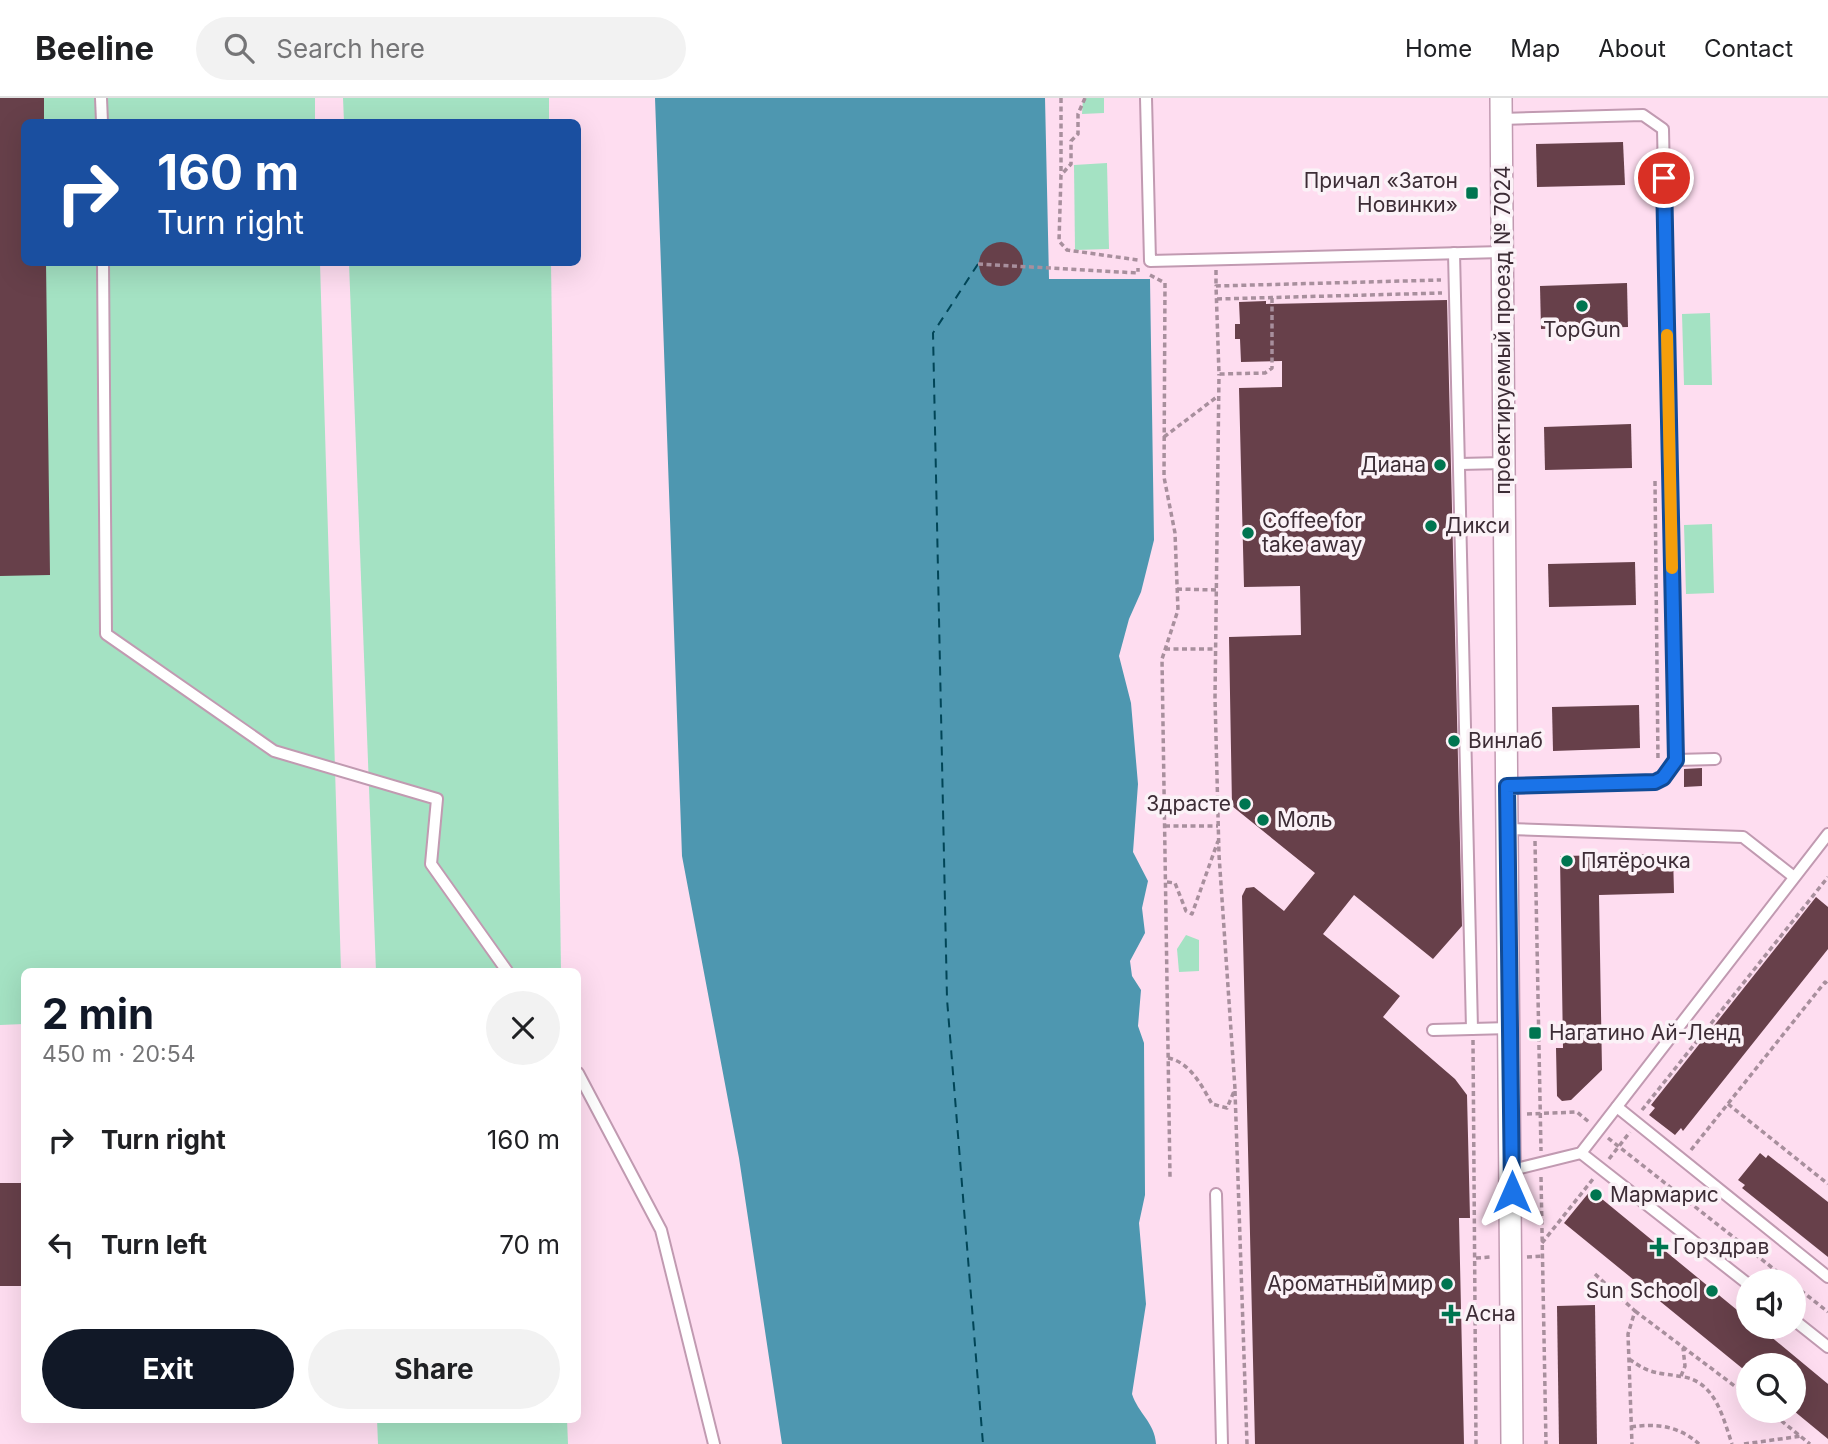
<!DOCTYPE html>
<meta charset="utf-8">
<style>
body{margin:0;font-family:Inter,sans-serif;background:#f2f2f2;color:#202124;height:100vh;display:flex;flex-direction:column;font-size:26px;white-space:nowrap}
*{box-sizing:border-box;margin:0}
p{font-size:23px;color:#757577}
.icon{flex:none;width:38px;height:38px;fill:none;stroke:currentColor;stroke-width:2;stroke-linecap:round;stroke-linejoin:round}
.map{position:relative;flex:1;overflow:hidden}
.drawer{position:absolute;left:21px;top:870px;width:560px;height:455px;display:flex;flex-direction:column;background:#fff;border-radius:10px;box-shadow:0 7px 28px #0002}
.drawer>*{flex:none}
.banner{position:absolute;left:21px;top:21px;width:560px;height:147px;border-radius:10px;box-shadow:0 7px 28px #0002;background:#1a4fa0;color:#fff;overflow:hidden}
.controls{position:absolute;left:1736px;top:1171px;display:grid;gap:14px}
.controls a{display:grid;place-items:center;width:70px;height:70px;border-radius:50%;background:#fff;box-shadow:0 7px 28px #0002;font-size:35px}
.pin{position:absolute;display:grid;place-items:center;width:60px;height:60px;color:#fff;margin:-30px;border:4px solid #fff;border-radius:50%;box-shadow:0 2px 7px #0007}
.me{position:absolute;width:77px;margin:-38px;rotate:0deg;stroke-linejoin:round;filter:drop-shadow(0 0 5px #0008)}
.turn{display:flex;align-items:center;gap:24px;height:147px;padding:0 21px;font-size:32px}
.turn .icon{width:91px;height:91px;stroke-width:2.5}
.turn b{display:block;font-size:49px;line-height:60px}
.round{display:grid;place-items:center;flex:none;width:74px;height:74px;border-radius:37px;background:#f2f2f2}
.head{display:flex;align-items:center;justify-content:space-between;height:119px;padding:0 21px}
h1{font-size:42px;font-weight:700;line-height:52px;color:#111827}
.action{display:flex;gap:14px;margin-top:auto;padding:14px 21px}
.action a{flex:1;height:80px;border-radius:42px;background:#111827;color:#fff;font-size:28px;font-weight:700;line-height:80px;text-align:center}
.action a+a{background:#f2f2f2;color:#202124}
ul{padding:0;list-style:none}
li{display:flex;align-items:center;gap:21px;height:105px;padding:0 21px}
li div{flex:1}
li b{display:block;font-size:26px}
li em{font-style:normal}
header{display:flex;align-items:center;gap:42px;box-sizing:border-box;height:98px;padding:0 35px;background:#fff;border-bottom:2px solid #e0e0e0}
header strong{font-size:33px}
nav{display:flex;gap:38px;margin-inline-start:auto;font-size:24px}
.search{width:490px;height:63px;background:#f2f2f2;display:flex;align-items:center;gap:18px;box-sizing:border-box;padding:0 24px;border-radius:38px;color:#757577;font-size:26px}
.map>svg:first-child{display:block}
.green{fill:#a4e2c3}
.water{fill:#4e97b0}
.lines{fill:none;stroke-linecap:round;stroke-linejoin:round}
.ferry{stroke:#004557;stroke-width:2;stroke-dasharray:9 7;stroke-linecap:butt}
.building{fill:#67404a}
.service-casing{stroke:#c19ab1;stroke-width:14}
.minor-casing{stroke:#c19ab1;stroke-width:24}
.path{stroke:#a88f9d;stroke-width:3.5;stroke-dasharray:5 3.5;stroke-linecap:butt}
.service{stroke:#fff;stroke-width:10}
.minor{stroke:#fff;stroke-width:21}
.route-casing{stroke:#114b97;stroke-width:18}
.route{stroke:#1a73e8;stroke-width:12}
.slow{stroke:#f59e0b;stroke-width:12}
.poi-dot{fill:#007550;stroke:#fbf2f7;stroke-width:2.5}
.labels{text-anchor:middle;stroke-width:7;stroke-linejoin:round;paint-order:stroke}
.poi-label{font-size:21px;fill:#3d2d36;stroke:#fbf2f7;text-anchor:start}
.street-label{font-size:21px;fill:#3d2d36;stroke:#fbf2f7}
</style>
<header>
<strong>Beeline</strong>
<div class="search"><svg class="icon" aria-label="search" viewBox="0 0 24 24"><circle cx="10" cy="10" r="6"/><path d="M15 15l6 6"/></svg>Search here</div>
<nav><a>Home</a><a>Map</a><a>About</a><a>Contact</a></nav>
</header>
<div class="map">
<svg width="1828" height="1346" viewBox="0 0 1828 1346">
<rect width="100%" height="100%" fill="#feddf0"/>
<g class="green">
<polygon points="0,0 315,0 315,24 24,24 24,164 320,165 341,873 24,873 24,926 0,927"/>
<polygon points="343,0 549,0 549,24 344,24"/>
<polygon points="1083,0 1104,0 1104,15 1082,16"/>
<polygon points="1107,65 1109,151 1075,152 1074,67"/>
<polygon points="349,165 551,165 561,873 376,873"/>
<polygon points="1710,215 1712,287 1684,287 1682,216"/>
<polygon points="1712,426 1714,495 1686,496 1684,427"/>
<polygon points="1186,837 1199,842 1199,873 1179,874 1177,851"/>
<polygon points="377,1321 567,1321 568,1346 378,1346"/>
</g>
<path class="water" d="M655,0H1045L1049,181H1150L1154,442L1141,494L1129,521L1119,558L1131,605L1138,686L1133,754L1148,783L1142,810L1145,835L1130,863L1132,878L1141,892L1138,928L1144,945L1145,1097L1139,1125L1146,1206L1132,1296C1138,1315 1155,1325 1156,1346H782L739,1060L682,758Z"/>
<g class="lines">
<polyline class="ferry" points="978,166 933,235 947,901 983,1346"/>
</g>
<g class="building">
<polygon points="0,0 44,0 44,24 24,24 24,164 46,164 50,477 0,478"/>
<polygon points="1623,44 1625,87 1537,89 1536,46"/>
<circle cx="1001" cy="166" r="22"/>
<polygon points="1627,185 1628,229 1541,231 1540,188"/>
<polygon points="1447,202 1462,828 1433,861 1354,797 1323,836 1400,898 1383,919 1455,981 1467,997 1470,1120 1459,1120 1464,1346 1255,1346 1242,798 1246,790 1254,789 1284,813 1315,775 1232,708 1229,539 1301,537 1300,488 1244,489 1239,290 1282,289 1282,263 1241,264 1240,241 1235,241 1235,226 1240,226 1239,204 1266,203 1266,206"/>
<polygon points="1631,326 1632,370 1545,372 1544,329"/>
<polygon points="1635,464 1636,507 1549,509 1548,466"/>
<polygon points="1639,607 1640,650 1553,653 1552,609"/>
<polygon points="1702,670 1702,688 1684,689 1684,671"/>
<polygon points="1673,756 1674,795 1599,797 1602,972 1571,1002 1562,1003 1557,998 1556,950 1563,950 1560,758"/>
<polygon points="1816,799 1828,809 1828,851 1683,1033 1681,1030 1675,1037 1649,1017 1655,1010 1651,1007"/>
<polygon points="1760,1055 1766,1060 1768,1057 1828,1104 1828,1159 1742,1090 1745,1087 1738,1082"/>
<rect x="0" y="1085" width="24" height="103"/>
<polygon points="1591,1092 1748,1221 1748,1228 1758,1228 1828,1286 1828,1341 1794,1313 1794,1267 1748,1267 1748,1275 1564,1125"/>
<polygon points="1595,1207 1597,1346 1559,1346 1557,1208"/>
</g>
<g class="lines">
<g class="service-casing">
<g id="service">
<polyline points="101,0 102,24"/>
<polyline points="1146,0 1150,163 1502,154"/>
<polyline points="1501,21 1643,17 1663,31 1676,662 1663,680 1655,684 1507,688"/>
<polyline points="1454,155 1472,931"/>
<polyline points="103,164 106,536 274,653 437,701 431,766 507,873"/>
<polyline points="1459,366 1504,365"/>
<polyline points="1676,662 1715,661"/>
<polyline points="1508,731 1743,739 1794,779"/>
<polyline points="1433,932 1510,930"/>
<polyline points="578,975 661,1132 714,1346"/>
<polyline points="1617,1009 1828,1179"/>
<polyline points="1581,1055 1748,1186"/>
<polyline points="1512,1072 1581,1055 1828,736"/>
<polyline points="1216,1096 1222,1346"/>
<polyline points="1794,1222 1828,1249"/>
</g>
</g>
<g class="minor-casing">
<polyline id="minor" points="1501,0 1512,1346"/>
</g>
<g class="path">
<polyline points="1061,0 1061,75"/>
<polyline points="1085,0 1078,16 1078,36 1071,43 1071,66 1061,77 1059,143 1067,152 1138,162"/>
<polyline points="978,166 1138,175 1138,170"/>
<polyline points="1216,172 1216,188"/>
<polyline points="1150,177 1165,185 1164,379 1175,435 1178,512 1162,561 1170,1079"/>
<polyline points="1272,200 1272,270 1265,275 1219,276 1216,188 1441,182"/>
<polyline points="1217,201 1442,195"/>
<polyline points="1164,339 1218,298"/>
<polyline points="1655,383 1658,663"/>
<polyline points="1177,491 1216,492"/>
<polyline points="1165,551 1216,551"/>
<polyline points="1165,728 1218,728"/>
<polyline points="1535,743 1541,1053"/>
<polyline points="1167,784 1175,785 1186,813 1192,816 1218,743"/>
<polyline points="1473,942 1476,1346"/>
<path d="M1168,960C1190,964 1202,988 1212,1006L1227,1010L1235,991L1219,757L1215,600L1219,276"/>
<polyline points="1235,993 1247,1346"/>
<polyline points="1728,1006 1828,1086"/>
<polyline points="1642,1012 1828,779"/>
<polyline points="1527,1016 1577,1014 1589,1024"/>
<polyline points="1608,1040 1789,1183"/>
<polyline points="1691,1052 1825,884 1828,887"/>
<polyline points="1609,1061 1630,1034"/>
<polyline points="1541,1079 1546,1346"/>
<polyline points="1542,1145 1593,1081"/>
<polyline points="1527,1159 1543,1158"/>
<polyline points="1476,1160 1491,1159"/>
<polyline points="1595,1176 1635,1213 1628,1236 1632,1346"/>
<polyline points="1794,1187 1828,1214"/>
<polyline points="1635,1213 1748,1298"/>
<path d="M1629,1261C1653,1278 1658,1274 1684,1279C1716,1285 1723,1320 1732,1346"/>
<polyline points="1681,1278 1685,1268 1683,1250"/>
<polyline points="1768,1312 1810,1346"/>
<path d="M1631,1329C1657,1325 1679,1328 1699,1346"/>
<polyline points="1744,1346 1802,1338"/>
</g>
<use href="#service" class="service"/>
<use href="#minor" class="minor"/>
</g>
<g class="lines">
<g class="route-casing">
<polyline id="route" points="1512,1094 1507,688 1655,684 1663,680 1676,662 1664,80"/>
</g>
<use href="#route" class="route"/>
<polyline class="slow" points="1667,237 1672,470"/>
</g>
<g class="poi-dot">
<rect x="1465" y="88" width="14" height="14" rx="3.5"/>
<circle cx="1582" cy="208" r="7"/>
<circle cx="1440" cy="367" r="7"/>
<circle cx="1431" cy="428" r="7"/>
<circle cx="1248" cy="435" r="7"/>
<circle cx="1454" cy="643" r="7"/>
<circle cx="1245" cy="706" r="7"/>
<circle cx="1263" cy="722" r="7"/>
<circle cx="1567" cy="763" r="7"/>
<rect x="1528" y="928" width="14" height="14" rx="3.5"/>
<circle cx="1596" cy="1097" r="7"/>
<path d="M1655.5 1138.5h7v7h7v7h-7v7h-7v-7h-7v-7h7z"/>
<circle cx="1447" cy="1186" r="7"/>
<circle cx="1712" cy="1193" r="7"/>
<path d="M1447.5 1205.5h7v7h7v7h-7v7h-7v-7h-7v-7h7z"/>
</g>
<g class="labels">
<g class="poi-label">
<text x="1458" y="90" text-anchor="end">Причал «Затон<tspan x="1458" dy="24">Новинки»</tspan></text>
<text x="1582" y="239" text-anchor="middle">TopGun</text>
<text x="1426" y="374" text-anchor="end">Диана</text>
<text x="1262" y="430">Coffee for<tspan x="1262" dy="24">take away</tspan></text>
<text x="1445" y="435">Дикси</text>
<text x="1468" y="650">Винлаб</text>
<text x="1231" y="713" text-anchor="end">Здрасте</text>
<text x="1277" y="729">Моль</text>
<text x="1581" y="770">Пятёрочка</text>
<text x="1549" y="942">Нагатино Ай-Ленд</text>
<text x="1610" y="1104">Мармарис</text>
<text x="1673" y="1156">Горздрав</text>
<text x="1433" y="1193" text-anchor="end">Ароматный мир</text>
<text x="1698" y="1200" text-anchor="end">Sun School</text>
<text x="1465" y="1223">Асна</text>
</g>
<g class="street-label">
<text transform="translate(1503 232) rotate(-90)" y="7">проектируемый проезд № 7024</text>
</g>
</g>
</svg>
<div class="controls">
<a><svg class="icon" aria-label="sound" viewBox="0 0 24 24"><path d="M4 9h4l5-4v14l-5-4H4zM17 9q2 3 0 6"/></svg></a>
<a><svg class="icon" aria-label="search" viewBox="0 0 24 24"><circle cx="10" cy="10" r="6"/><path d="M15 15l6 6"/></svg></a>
</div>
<div class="pin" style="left:1664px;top:80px;background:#d93025"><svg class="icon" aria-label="arrive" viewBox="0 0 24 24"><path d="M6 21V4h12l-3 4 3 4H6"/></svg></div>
<svg class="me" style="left:1512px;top:1094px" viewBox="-20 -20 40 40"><path d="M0-17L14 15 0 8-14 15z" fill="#1a73e8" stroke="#fff" stroke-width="4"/></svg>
<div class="banner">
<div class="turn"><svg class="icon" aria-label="right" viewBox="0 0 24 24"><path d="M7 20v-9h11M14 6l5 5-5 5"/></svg><div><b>160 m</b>Turn right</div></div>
</div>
<section class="drawer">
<div class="head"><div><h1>2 min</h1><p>450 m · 20:54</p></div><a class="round"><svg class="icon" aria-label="close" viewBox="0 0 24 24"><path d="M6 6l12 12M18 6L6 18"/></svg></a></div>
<ul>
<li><svg class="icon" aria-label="right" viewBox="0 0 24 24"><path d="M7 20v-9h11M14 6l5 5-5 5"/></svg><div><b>Turn right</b></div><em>160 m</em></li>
<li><svg class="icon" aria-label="left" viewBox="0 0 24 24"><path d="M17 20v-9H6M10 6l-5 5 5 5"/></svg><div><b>Turn left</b></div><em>70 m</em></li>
</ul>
<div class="action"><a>Exit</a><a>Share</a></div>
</section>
</div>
